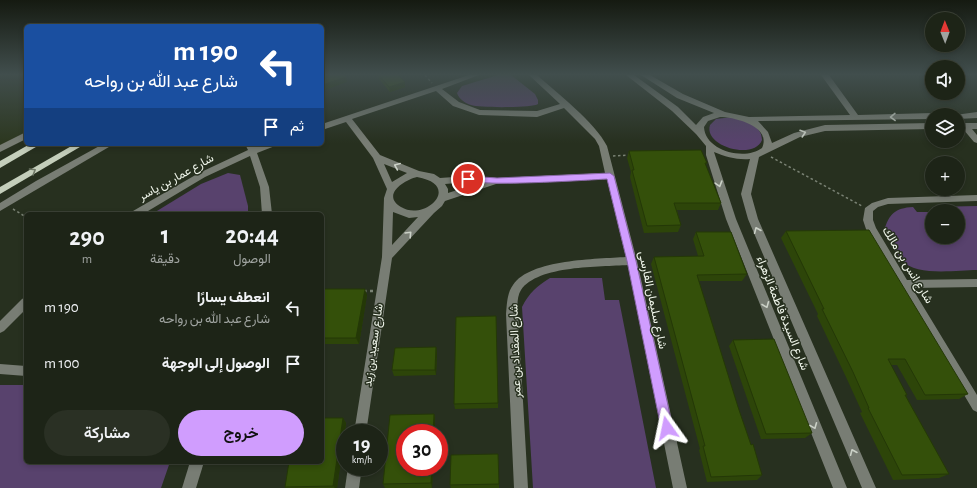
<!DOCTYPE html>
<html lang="ar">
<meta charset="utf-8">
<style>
body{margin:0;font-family:"Alegreya Sans",Vazirmatn,sans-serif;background:#2a3024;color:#f1f3f6;direction:rtl;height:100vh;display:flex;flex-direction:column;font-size:15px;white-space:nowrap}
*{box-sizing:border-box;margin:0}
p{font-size:13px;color:#a0a4a1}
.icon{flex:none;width:22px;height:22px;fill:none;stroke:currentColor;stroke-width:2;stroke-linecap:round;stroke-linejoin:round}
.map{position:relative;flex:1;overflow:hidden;direction:ltr}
.side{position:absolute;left:24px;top:212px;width:300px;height:252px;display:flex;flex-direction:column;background:#1d2417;border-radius:6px;box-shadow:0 2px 6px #0003,0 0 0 1px #3b4136;direction:rtl}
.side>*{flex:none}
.top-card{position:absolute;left:24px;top:24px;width:300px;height:122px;border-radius:6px;box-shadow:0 2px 6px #0003,0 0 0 1px #3b4136;direction:rtl;background:#1a4fa0;color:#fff;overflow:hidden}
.needle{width:26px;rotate:359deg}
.fabs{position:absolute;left:925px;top:12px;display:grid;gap:8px}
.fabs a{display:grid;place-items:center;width:40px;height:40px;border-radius:50%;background:#1d2417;box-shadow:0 2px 6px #0003,0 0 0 1px #3b4136;font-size:20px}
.speed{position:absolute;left:336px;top:424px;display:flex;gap:8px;font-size:20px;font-weight:700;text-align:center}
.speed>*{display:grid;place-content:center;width:52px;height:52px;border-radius:50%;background:#1d2417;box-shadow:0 2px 6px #0003,0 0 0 1px #3b4136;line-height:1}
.speed small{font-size:10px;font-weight:400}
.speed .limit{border:6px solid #d22;background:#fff;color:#111}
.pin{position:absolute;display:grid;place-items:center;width:34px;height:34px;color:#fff;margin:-17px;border:2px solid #fff;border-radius:50%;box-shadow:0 1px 4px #0007}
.me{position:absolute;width:44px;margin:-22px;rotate:348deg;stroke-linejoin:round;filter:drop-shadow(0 0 3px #0008)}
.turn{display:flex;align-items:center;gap:14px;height:84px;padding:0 20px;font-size:18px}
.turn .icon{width:52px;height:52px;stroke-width:2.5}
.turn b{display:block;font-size:28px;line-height:34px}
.then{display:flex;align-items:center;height:38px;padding:0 20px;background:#0003;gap:8px;font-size:15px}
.eta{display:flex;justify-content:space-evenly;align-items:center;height:68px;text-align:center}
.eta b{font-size:24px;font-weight:600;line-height:28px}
.primary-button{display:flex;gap:8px;margin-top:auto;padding:8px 20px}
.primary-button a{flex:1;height:46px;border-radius:24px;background:#d09dfe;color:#111;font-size:16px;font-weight:600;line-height:46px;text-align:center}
.primary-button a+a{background:#2a3024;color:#f1f3f6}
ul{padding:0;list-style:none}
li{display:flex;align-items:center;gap:12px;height:56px;padding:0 20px}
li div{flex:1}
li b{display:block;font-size:15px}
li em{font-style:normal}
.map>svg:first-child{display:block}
.built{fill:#2c371f}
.green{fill:#58426d}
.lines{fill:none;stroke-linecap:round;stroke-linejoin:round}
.path-far1{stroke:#7a8274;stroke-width:1.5;stroke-dasharray:2.5 2.5;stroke-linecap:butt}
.path{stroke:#7a8274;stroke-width:2.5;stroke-dasharray:3.5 3.5;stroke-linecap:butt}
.minor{fill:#787d74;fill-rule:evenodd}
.major{fill:#c4cebb;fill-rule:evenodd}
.wall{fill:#2d4509}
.shaded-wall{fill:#243807}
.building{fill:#34500a;stroke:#243807}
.oneway{stroke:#cbd1c7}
.oneway2{stroke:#6e7765}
.route{fill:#d09dfe;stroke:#8766a5}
.labels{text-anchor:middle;stroke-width:3;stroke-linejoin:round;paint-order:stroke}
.street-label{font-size:12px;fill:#eff5ea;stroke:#27301f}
</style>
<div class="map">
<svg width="977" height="488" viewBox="0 0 977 488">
<rect width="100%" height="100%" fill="#27301f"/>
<polygon class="built" points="0,75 26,75 26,133 0,147"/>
<g class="green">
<path d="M498,75H511L535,94L538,100V104C532,108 479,108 471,105C465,103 459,99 457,93L462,86Z"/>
<path d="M732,117C743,121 762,124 762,140C754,161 703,146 710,125L716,119Z"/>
<polygon points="228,173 240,175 248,206 248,214 152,214 201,184"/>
<path d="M977,206V270C957,270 915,277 902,260C895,252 890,241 884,231C889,214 895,208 913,207L917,212H932V237H958V211H935L932,207Z"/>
<path d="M550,278H602L605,300H619L656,488H533L522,307C529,293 537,286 550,278Z"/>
<polygon points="0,385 26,385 26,462 170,462 161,488 0,488"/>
</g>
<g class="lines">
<g class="path-far1">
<polyline points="425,75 432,83"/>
<polyline points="613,156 631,155"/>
<polyline points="771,157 862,206"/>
<polyline points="13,209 26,217"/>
</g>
<polyline class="path" points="363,291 373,291"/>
<g class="minor">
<path d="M469,75H479L442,89L459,102L480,110L537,111L560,104L529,75H537C558,94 595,122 607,146L637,261L687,488H673L628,265C600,267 538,265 521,290C517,296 517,307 518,314L528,488H514L506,314C507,304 507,293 513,285C530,259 597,259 626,257L607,179L496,184L445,201L442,206L434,213L392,258L366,433H354L382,257L384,198L387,189L373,158L346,122L322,130V124ZM436,91L453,106L479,115L537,117L564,108L595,139L599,146L605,173L497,178L468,176L440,178L434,174L419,171L380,155L352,119ZM384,164L407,173L392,182ZM417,177C463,185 425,222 401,207C381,195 404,180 417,177ZM468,182L479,183L448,193V189L445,184ZM393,212L409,218L418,217L392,245Z"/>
<path d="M626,75H634L678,107L696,125L703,117L714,113L677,98L641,75H650L683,94L725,112L749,117L850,115L821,75H829L858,115L932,113L935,115H932V119L758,121L768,132L772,143L794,133L825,125L932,123V129L825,131L800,137L759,157L751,194L758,219L876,488H862L748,219L741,194L750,159C737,160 726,157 714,152L736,219L847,488H833L726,219L706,155V146L696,134L672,111ZM720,117C734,117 772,126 762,148C745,161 705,151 704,127L708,121Z"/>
<polygon points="977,112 977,118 958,119 958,115 955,115"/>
<polygon points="958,123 977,123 977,129 972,129 977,135 977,143 974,142 963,129 958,129"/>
<polygon points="26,132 26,139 0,152 0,145"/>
<polygon points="103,144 114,144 0,211 0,203 36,181"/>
<polygon points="245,144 253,144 255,147 264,144 276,144 275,146 257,153 269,187 272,214 262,214 260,187 250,156 205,177 143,214 131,214 133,211 199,173 248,150"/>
<polygon points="977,195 977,201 888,204 878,207 873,211 873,220 876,228 907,280 977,279 977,287 912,288 977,395 977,412 973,410 866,229 863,220 865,208 872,203 888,198"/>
<polygon points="26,297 26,309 4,331 0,333 0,321 22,299"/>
<polygon points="0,364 26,366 26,376 0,374"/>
<polygon points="190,462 204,462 196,488 182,488"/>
<polygon points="348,467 362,467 359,488 345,488"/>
</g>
<g class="major">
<polygon points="30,144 41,144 0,168 0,161"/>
<polygon points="75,144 85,144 0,194 0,187"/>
</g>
</g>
<g class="wall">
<polygon points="378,75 398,75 405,87 390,92 379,79"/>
<polygon points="629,151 707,163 706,165 721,203 718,210 677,210 681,225 678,232 644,233 630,177 631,172 627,158"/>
<polygon points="786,231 968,394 959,399 917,400 897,365 891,365 907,395 906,396 949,474 939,478 893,480 860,413 862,412 846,377 817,316 818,314 781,238"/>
<polygon points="696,232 747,274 742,281 699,281 738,407 762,475 757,480 707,482 699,450 700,449 651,264 654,257 698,256 693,239"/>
<polygon points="322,289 367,295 359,344 322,344"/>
<polygon points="733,340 812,433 805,438 761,439 729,346"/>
<polygon points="436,347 437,353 436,375 394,376 392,370"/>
<polygon points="498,403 498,408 455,409 454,404"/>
<polygon points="434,414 435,419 435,433 405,433 405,467 433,467 432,488 385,488 383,484 390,415"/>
<polygon points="343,418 346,423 337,488 285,488 285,487"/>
<polygon points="499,484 499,488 451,488 450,485"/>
</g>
<g class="shaded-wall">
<polygon points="346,77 347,82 322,91 322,85"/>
<polygon points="405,82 405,87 390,92 389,87"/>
<polygon points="365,289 367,295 359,344 356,338"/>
<polygon points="436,347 437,353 436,375 435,370"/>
<polygon points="434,414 435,419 435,433 433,433"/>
<polygon points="343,418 346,423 337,488 335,488 333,486"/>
<polygon points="432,467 433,467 432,488 431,483"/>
</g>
<g class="building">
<polygon points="322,75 344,75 346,77 322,85"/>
<polygon points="379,75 398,75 405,82 389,87"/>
<polygon points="701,150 707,163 705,163 721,203 674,203 681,225 647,226 632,170 634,170 629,151"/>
<polygon points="869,230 968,394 925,395 905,359 888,359 907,395 905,395 949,474 902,475 868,408 869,408 853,372 822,309 824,309 786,231"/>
<polygon points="696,232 731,232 747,274 697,275 738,407 751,445 753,444 762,475 711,477 703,446 705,446 654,257 704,256"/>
<polygon points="322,289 365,289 356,338 322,338"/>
<polygon points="496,316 498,403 454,404 456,317"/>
<polygon points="774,339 812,433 766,434 733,340"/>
<polygon points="436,347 435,370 392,370 395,348"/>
<polygon points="434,414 433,433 405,433 405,467 432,467 431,483 383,484 390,415"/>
<polygon points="322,418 343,418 333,486 285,487 289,462 322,462"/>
<polygon points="498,454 499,484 450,485 451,455"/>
</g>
<defs><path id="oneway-chevron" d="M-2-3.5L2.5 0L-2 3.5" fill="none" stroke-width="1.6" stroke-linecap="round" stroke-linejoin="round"/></defs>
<g class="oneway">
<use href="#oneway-chevron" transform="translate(893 117) rotate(179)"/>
<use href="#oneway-chevron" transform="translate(803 133) rotate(-18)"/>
<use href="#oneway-chevron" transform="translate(397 166) rotate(-157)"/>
<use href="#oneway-chevron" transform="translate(719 184) rotate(74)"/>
<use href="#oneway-chevron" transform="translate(757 230) rotate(-113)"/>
<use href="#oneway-chevron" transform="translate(409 234) rotate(-46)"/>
<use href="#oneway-chevron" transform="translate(766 305) rotate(68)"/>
<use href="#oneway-chevron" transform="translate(814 426) rotate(68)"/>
<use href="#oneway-chevron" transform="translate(853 452) rotate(-113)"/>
</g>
<use class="oneway2" href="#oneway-chevron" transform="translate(33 171) rotate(-31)"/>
<linearGradient id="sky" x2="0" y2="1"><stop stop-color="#151a11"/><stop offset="0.52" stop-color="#414e4d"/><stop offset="1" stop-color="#414e4d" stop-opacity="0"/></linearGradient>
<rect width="977" height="143" fill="url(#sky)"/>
<path class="route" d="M610,173L614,176L636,261L673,428L671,432L667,433L663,432L661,428L627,261L607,179C588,180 472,188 464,179L468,176L497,178Z"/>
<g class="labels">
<g class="street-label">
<text transform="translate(176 177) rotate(-29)" y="4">شارع عمار بن ياسر</text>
<text transform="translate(908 265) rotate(59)" y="4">شارع انس بن مالك</text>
<text transform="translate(653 300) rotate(78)" y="4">شارع سليمان الفارسى</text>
<text transform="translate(783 313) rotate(68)" y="4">شارع السيدة فاطمة الزهراء</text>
<text transform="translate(373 345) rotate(-82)" y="4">شارع سعيد بن زيد</text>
<text transform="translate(515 351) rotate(-92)" y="4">شارع المقداد بن عمر</text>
</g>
</g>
</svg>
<div class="fabs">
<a><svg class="needle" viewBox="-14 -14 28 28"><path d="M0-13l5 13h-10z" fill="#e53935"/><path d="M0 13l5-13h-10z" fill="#a0a4a1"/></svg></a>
<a><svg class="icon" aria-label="sound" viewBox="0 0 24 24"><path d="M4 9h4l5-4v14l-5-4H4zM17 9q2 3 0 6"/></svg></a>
<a><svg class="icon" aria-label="layers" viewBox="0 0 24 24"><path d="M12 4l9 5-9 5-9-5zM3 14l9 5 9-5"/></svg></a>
<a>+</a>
<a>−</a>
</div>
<div class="speed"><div>19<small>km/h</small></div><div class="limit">30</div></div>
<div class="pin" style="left:468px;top:179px;background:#d93025"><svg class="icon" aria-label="arrive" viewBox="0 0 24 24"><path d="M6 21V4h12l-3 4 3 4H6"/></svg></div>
<svg class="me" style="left:667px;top:428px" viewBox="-20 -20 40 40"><path d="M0-17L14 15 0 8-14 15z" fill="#d09dfe" stroke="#fff" stroke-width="4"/></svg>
<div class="top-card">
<div class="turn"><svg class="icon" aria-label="left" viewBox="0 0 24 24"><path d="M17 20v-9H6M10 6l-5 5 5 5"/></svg><div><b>190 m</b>شارع عبد الله بن رواحه</div></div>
<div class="then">ثم<svg class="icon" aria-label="arrive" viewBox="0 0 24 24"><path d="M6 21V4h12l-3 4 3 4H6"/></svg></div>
</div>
<section class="side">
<div class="eta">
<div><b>20:44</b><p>الوصول</p></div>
<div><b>1</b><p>دقيقة</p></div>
<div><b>290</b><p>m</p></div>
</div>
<ul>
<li><svg class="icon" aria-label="left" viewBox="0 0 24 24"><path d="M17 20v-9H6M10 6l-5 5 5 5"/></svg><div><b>انعطف يسارًا</b><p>شارع عبد الله بن رواحه</p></div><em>190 m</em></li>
<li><svg class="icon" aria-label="arrive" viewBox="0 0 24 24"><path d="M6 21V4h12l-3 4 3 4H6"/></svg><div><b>الوصول إلى الوجهة</b></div><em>100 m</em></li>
</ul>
<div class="primary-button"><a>خروج</a><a>مشاركة</a></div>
</section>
</div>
